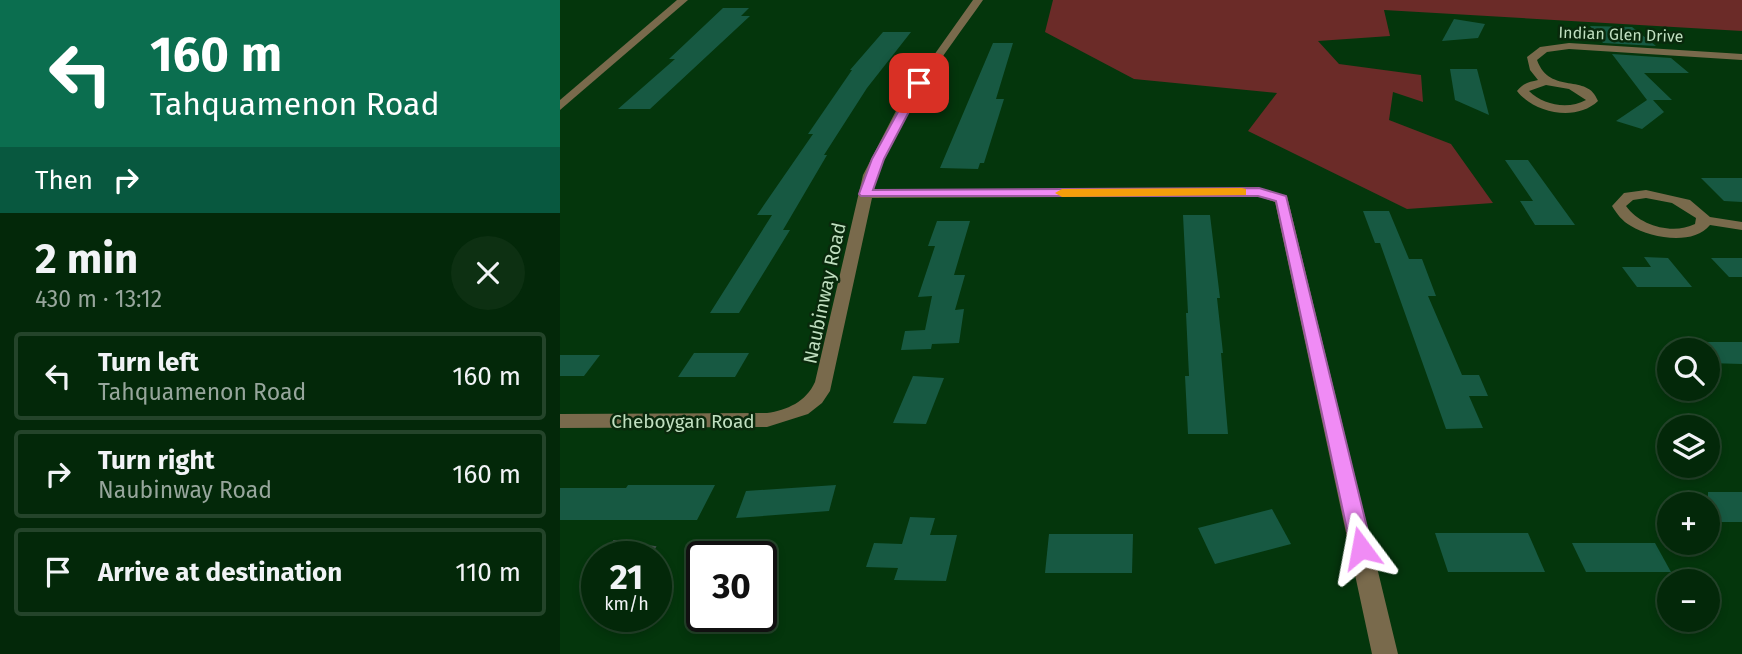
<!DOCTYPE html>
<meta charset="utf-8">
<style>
body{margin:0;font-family:"Fira Sans",sans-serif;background:#0d3012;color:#f1f3f6;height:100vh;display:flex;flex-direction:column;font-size:26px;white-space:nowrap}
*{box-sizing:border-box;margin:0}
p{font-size:23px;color:#97a69c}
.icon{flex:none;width:38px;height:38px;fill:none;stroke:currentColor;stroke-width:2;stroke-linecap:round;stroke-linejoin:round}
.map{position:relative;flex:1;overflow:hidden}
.drawer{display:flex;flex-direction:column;background:#032809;width:560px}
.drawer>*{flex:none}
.guide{background:#0b6e4f;color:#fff;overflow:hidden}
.tools{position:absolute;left:1097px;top:338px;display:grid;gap:14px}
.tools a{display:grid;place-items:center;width:63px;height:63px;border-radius:50%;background:#032809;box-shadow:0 4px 10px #0003,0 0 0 2px #24442a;font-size:35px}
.speed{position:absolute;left:21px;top:541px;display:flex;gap:14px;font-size:35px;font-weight:700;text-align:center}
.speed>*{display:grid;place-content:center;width:91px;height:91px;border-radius:50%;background:#032809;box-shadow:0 4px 10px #0003,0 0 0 2px #24442a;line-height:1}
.speed small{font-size:18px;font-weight:400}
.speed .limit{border:4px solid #111;border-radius:10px;background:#fff;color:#111}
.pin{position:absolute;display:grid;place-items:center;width:60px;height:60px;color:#fff;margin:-30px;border-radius:14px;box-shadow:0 4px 10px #0006}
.me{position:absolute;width:77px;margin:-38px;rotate:347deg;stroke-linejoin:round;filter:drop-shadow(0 0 5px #0008)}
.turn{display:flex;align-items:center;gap:24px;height:147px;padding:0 35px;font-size:32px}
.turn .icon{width:91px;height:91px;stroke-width:2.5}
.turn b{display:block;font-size:49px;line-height:60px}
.then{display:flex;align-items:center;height:66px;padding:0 35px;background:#0003;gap:14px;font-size:26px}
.round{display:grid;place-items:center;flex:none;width:74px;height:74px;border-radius:37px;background:#0d3012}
.overview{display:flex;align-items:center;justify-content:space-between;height:119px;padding:0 35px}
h1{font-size:42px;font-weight:700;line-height:52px}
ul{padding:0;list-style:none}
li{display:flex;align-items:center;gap:21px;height:88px;margin:0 14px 10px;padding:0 21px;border:4px solid #24442a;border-radius:7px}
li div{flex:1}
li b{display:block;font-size:26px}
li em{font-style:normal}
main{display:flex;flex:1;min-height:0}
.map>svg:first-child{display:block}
.green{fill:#6b2b28}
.water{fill:#061214;stroke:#3e5048;stroke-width:2}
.building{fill:#175942}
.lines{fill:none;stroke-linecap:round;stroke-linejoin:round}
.minor{fill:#796a4c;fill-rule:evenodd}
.route{fill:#f08bf5;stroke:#9c5a9f;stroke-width:2}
.slow{fill:#f59e0b}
.labels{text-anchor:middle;stroke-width:5;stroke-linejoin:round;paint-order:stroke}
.far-street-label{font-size:16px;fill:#c0dfc0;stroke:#09290c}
.street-label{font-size:19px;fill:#c0dfc0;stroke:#09290c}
</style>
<main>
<section class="drawer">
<div class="guide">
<div class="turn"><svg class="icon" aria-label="left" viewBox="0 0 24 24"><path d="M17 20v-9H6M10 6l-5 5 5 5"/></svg><div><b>160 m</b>Tahquamenon Road</div></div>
<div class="then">Then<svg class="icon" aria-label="right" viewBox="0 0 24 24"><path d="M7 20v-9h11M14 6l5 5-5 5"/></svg></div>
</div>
<div class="overview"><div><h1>2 min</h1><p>430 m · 13:12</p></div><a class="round"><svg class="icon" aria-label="close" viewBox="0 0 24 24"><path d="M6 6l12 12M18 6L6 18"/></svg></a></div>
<ul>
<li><svg class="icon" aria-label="left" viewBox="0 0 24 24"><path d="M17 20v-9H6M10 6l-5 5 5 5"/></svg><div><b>Turn left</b><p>Tahquamenon Road</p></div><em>160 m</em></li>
<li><svg class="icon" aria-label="right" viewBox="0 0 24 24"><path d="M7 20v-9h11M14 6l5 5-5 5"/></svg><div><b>Turn right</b><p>Naubinway Road</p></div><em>160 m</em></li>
<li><svg class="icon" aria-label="arrive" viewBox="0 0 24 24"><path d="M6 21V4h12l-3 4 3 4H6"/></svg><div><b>Arrive at destination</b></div><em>110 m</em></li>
</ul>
</section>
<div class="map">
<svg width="1182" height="654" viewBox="0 0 1182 654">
<rect width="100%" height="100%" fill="#04360c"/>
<polygon class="green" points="493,0 1182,0 1182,31 824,10 830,36 758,41 779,64 861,75 863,102 833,92 829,120 891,144 933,203 847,209 688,131 717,93 574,79 485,32"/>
<polygon class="water" points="54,541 95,547 90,556 45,556"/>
<g class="building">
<polygon points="163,8 189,8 181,16 190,16 90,109 58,109 115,59 109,59"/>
<polygon points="894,19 925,24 918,38 882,41"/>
<polygon points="1030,26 1072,27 1096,46 1043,43"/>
<polygon points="323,32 351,32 307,88 264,155 267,155 223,230 230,230 179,313 150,313 212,215 197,215 253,134 248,134 292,70 290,70"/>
<polygon points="433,43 453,43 436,99 444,99 424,163 420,163 418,169 380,168"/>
<polygon points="1052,54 1111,58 1129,73 1084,73 1112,100 1093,100 1104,112 1082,129 1056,121 1087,100"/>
<polygon points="890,69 917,69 929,115 895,100"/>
<polygon points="945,160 968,160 1015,225 975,225 960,201 973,201"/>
<polygon points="1141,178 1182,178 1182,202 1164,201"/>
<polygon points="803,211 829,211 849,259 862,259 876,296 868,296 902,375 919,375 928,396 909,396 923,428 886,429 820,243 815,243"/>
<polygon points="623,215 650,215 660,298 657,298 663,353 661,353 668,434 628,434 625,376 629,376 626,313 628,313"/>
<polygon points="377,221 410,221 394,275 405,275 395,310 404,309 399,343 372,344 371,349 341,350 345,331 365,330 372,296 358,297 375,246 368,246"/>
<polygon points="1084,257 1108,258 1132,287 1077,287 1062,267 1091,267"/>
<polygon points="1151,258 1182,258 1182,277 1169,277"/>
<polygon points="1148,342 1182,342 1182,364 1148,363"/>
<polygon points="134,353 189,353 175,377 118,377"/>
<polygon points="0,355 40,355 24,376 0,376"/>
<polygon points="353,376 384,378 366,424 333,423"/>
<polygon points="68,485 155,485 137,520 0,520 0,488 66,488"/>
<polygon points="276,485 269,511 176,518 186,491"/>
<rect x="1148" y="492" width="34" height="30"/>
<polygon points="712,509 731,544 655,564 638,528"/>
<polygon points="350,517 375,518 370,535 397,535 386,581 334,580 338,568 306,567 314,543 342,544"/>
<polygon points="875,533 968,533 985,572 888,572"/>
<polygon points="489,534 573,534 572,573 485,573"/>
<polygon points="1012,543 1095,543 1111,572 1026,572"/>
</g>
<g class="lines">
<g class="minor">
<polygon points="117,0 128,0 0,110 0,100"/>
<path d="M413,0H423C386,53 327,127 314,190L699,188L727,196L838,654H812L715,202L698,196L312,198L270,391L262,403L248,414L207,427L0,428V414L207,413C227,410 246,402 255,382L303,175L340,103Z"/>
<path d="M1009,43L1182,54V60L1009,49L987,52L977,60C990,96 1028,72 1038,101C1016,122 974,113 957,91C963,83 969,82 978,80L970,70L967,57L980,47ZM986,85L1009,89L1026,100C1008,110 983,105 969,91Z"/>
<path d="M1086,190L1130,200L1150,217L1182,222V230L1150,225C1133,246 1091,238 1071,226C1062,221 1057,214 1052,206L1064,193ZM1086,198L1112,203L1136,218L1135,224C1113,235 1080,226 1066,206L1073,200Z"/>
</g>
</g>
<polygon class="route" points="359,80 364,83 324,159 313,190 699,188 726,196 812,548 809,554 801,557 794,554 791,548 716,201 698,196 301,196 299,194 312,159 354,83"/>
<polygon class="slow" points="682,188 686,189 686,195 502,197 495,193 502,189"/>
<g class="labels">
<g class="far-street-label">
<text transform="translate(1061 34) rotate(2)" y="6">Indian Glen Drive</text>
</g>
<g class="street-label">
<text transform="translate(264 293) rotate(-78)" y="7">Naubinway Road</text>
<text x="123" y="428">Cheboygan Road</text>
</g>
</g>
</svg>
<div class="tools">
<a><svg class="icon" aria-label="search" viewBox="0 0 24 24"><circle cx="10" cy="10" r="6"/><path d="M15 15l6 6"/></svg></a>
<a><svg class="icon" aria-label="layers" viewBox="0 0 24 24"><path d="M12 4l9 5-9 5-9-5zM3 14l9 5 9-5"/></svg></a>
<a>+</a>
<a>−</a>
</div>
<div class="speed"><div>21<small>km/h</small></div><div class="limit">30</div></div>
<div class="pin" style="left:359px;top:83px;background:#d93025"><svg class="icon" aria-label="arrive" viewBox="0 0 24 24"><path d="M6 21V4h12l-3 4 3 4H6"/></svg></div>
<svg class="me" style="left:801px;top:548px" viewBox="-20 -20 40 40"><path d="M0-17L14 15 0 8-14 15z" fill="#f08bf5" stroke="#fff" stroke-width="4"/></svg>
</div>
</main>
